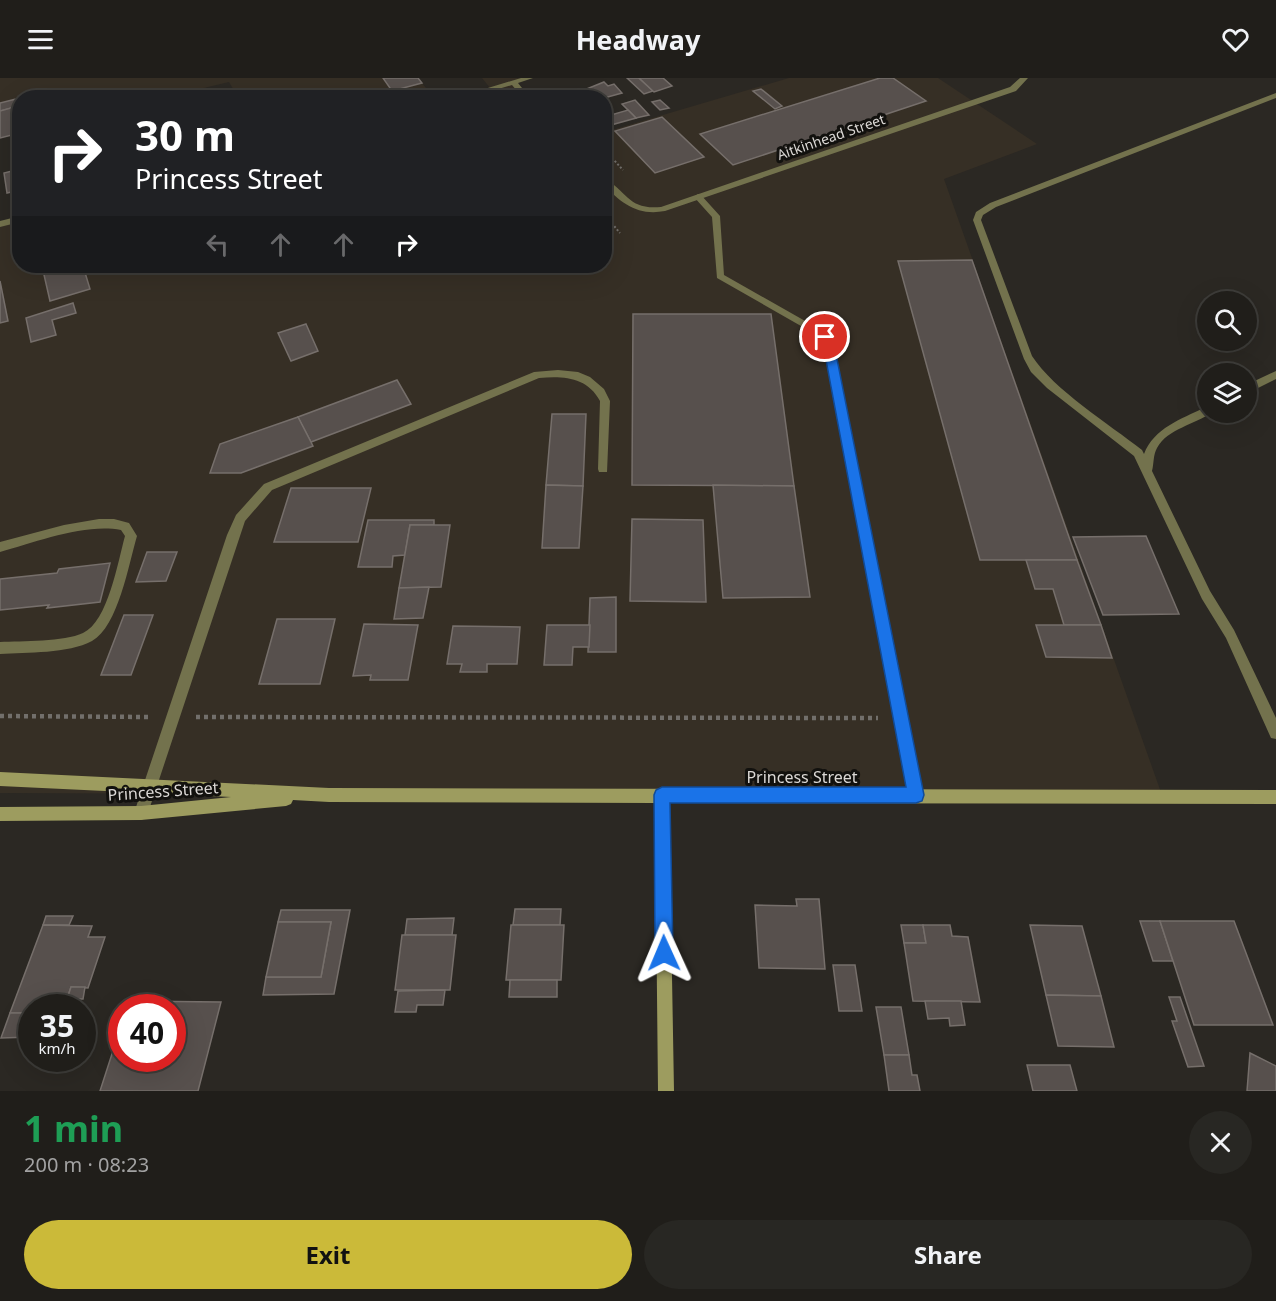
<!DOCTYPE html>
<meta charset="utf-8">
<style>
body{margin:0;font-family:"Noto Sans",sans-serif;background:#282723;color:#f1f3f6;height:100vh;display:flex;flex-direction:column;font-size:22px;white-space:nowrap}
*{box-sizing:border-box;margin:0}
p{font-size:20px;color:#a2a2a2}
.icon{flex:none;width:33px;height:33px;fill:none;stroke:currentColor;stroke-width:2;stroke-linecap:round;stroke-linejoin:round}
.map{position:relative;height:1013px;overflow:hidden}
.sheet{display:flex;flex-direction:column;background:#201e1a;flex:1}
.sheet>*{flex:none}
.hud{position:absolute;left:12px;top:12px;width:600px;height:183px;border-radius:24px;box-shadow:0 6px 24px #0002,0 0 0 2px #3d3c39;background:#202124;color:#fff;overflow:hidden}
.controls{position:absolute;left:1197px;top:213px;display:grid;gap:12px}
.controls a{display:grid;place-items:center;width:60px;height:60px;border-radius:50%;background:#201e1a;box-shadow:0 6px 24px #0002,0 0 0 2px #3d3c39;font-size:30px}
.speed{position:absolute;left:18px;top:916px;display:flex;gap:12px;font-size:30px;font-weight:700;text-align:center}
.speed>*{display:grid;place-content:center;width:78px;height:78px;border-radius:50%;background:#201e1a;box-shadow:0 6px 24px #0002,0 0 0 2px #3d3c39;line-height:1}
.speed small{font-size:15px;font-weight:400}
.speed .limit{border:9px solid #d22;background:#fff;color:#111}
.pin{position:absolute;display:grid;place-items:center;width:51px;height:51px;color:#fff;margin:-26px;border:3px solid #fff;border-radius:50%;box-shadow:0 2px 6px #0007}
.me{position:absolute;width:66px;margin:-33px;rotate:359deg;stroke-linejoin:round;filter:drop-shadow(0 0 4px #0008)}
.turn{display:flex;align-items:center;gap:21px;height:126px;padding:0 24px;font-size:27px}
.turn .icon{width:78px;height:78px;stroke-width:2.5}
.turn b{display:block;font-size:42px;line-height:51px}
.lanes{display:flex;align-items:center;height:57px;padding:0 24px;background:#0003;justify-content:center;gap:30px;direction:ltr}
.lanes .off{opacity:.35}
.round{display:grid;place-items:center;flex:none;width:63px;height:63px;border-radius:32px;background:#282723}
.headline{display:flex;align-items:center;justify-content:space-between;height:102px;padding:0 24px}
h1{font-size:36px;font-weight:700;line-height:45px;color:#1e9e55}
.button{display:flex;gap:12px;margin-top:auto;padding:12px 24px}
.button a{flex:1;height:69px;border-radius:36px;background:#cbba39;color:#111;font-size:24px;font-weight:700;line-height:69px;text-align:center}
.button a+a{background:#282723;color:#f1f3f6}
header{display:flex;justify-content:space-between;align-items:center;height:78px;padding:0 24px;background:#201e1a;font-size:27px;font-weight:700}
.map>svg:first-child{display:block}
.built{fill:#362f25}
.building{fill:#57504d;stroke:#766f6b;stroke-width:1.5}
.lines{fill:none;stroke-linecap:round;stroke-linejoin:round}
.path-far1{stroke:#726f6b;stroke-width:2;stroke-dasharray:2 2;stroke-linecap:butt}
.path{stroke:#726f6b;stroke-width:4.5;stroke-dasharray:4 4;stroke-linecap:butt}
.lane{fill:#73724d;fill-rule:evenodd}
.street{fill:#73724d;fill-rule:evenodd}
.secondary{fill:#9d9c5f;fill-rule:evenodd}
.route{fill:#1a73e8;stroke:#114b97;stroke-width:1.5}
.labels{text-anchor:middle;stroke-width:6;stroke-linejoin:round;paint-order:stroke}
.far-street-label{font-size:14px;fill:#dbd8d5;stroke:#12110e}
.street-label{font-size:16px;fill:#dbd8d5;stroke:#12110e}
</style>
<header><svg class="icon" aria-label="menu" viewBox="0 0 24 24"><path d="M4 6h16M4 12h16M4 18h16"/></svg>Headway<svg class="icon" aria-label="heart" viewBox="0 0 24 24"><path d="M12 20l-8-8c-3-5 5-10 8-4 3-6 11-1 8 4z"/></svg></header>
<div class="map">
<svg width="1276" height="1013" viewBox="0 0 1276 1013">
<rect width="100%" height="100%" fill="#2b2823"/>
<g class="built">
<polygon points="0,0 418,0 433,19 238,19 229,4 166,19 20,20 19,55 0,60"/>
<polygon points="482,0 532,0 516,5 529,19 462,20 491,11"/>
<polygon points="789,0 938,0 1037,66 944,101 1163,720 0,715 0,148 19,142 20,188 604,188 605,54"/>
</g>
<g class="building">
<polygon points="383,0 418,0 422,5 392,13"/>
<polygon points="627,0 639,0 653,13 644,16"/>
<polygon points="639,0 663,0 672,8 654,14"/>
<polygon points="880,0 893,0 926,23 733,87 700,56"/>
<polygon points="604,4 608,8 614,6 622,15 604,20 584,20 579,14"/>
<polygon points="761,11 782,28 775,31 753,13"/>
<polygon points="20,20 20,28 0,33 0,25"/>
<polygon points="635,22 649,37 636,40 622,26"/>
<polygon points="660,22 669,30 660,32 652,24"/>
<polygon points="18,28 20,55 0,60 0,33"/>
<polygon points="628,32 636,40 604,49 604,39"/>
<polygon points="662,39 704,79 655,95 615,53"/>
<polygon points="20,91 20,112 7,115 4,95"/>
<polygon points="972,182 1077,482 980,482 898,183"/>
<polygon points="42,188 83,188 90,211 50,223"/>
<polygon points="0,203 8,243 0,245"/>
<polygon points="73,225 76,235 52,242 56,257 31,264 26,240"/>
<polygon points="633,236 771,236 794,408 632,407"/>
<polygon points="306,246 318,273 291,283 278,255"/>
<polygon points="397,302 411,326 311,364 298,339"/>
<polygon points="552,336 586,336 583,408 546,407"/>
<polygon points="298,339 313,368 241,395 210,395 220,366"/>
<polygon points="546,407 583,408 579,470 542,470"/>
<polygon points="713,407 794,408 810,519 723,520"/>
<polygon points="291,410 371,410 358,464 274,464"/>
<polygon points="632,441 703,442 706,524 630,523"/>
<polygon points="368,442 434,442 434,447 410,447 405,477 393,478 392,489 358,489"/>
<polygon points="410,447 450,447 441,509 399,510"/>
<polygon points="1146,458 1179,536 1103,537 1073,459"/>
<polygon points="147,474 177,474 166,503 136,504"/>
<polygon points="1026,482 1077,482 1101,547 1064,547 1053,511 1035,511"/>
<polygon points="110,485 100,524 47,530 49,527 0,532 0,501 57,495 59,491"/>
<polygon points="429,509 423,540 394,541 399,510"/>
<polygon points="616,519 616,574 588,574 590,520"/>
<polygon points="124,537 153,537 131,597 101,597"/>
<polygon points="277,541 335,541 320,606 259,606"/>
<polygon points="364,546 418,547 408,602 370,602 371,597 353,598"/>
<polygon points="547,547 590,547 589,569 573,569 572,587 544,587"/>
<polygon points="1036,547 1101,547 1112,580 1046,579"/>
<polygon points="453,548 520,549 517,586 487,586 487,594 460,594 462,586 447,586"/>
<polygon points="796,821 819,821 825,891 759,890 755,827 797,828"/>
<polygon points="515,831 561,831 560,847 513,847"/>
<polygon points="281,832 350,832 334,916 263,917 266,899 321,899 331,844 278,844"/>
<polygon points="46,838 73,838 69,847 43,847"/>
<polygon points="454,840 452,857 405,857 407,841"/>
<polygon points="1140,843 1160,843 1173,883 1153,883"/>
<polygon points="1160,843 1234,843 1273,947 1194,947"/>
<polygon points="278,844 331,844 321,899 266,899"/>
<polygon points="43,847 92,848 88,859 105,859 88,910 71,909 64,930 32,930 32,935 10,935"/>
<polygon points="511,847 564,847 561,902 506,902"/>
<polygon points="901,847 923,847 926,865 904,865"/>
<polygon points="923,847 950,847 952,858 968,859 980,924 913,923 904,865 926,865"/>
<polygon points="1030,847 1082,848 1101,918 1046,917"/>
<polygon points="402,857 456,857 450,912 395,912"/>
<polygon points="833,887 855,887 862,933 839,933"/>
<polygon points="510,902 557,902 557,919 509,919"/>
<polygon points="71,909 85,909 83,921 71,921 68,930 64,930"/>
<polygon points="445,912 443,927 417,927 416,934 395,934 398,913"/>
<polygon points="1046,917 1101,918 1114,969 1058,968"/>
<polygon points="1169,919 1180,919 1204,988 1188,989 1172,943 1177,943"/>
<polygon points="128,923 221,924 198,1013 100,1013 122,945 122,981 172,981 172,930 126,930"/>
<polygon points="925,923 961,923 965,947 950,948 949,940 928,941"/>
<polygon points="876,929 901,929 909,977 884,977"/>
<polygon points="10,935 32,935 31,959 1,960"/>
<polygon points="1250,975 1276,988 1276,1013 1247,1013"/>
<polygon points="884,977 909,977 912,997 917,997 920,1013 889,1013"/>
<polygon points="1027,987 1070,987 1077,1013 1033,1013"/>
</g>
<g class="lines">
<g class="path-far1">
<polyline points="410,20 427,15"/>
<polyline points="604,71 623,92"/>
<polyline points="604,136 620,155"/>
</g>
<g class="path">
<polyline points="0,638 149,639"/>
<polyline points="196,639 878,640"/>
</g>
<g class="lane">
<path d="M1276,15V20L996,129L983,137L981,142L1032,278C1054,312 1109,346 1142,372L1144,376C1154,350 1181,341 1204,330L1208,329V334H1212C1195,347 1168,350 1157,370C1153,377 1154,385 1152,393L1210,513L1234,552L1276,640V661L1271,660L1226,560L1202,521L1134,378L1047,310L1031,294L1024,281L973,142L976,134L990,125Z"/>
<polygon points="698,116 701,117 720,138 724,197 821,252 834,266 923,717 921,722 916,724 911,722 909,717 824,267 815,256 717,200 712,139 694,119"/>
<path d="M558,292L578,294L590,299L604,311L610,323L607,394H599L598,391L600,323C587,299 564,298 539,300L272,412L245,443L148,735L146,740L141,742L136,740L134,735L227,457L236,437L264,406L534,294Z"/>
<polygon points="1276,293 1276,301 1246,316 1246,307"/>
<path d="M99,441H114L129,445L137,458C129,485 118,549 92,563C68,576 27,574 0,576V564C22,563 64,564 83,555C108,544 118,483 125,458L121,452C85,445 36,464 0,474V464L64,447Z"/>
</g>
<g class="street">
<polygon points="521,0 533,0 518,5 530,20 523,20 512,7 468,20 455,20"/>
<path d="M1020,0H1028L1016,13L665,133C638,138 622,126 604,107V100C628,114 628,132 661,129L1010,9Z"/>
<polygon points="20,138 20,144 0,149 0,143"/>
</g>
<polygon class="secondary" points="0,694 329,710 1276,712 1276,726 669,725 674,1013 658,1013 655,725 329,724 293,722 291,726 286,728 141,742 0,743 0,729 141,728 231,719 0,708"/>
</g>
<polygon class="route" points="825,255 829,256 834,266 924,717 922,723 916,725 670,725 673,875 670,881 664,884 658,881 655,875 654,717 656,712 662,709 906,709 823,266 820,259"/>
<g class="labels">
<g class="far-street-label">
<text transform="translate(831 59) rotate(-19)" y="5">Aitkinhead Street</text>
</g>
<g class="street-label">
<text x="802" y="705">Princess Street</text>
<text transform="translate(163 713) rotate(-4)" y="6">Princess Street</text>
</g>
</g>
</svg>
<div class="controls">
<a><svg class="icon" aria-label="search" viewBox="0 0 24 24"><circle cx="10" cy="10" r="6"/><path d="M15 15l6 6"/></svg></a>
<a><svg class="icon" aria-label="layers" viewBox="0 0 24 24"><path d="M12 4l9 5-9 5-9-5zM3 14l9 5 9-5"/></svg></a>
</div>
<div class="speed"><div>35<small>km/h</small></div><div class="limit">40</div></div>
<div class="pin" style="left:825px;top:259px;background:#d93025"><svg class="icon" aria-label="arrive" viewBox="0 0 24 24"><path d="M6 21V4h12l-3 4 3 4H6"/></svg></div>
<svg class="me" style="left:664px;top:875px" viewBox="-20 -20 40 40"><path d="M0-17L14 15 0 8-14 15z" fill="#1a73e8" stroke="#fff" stroke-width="4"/></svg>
<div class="hud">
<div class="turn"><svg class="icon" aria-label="right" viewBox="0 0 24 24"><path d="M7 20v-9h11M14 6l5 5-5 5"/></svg><div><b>30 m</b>Princess Street</div></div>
<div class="lanes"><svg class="icon off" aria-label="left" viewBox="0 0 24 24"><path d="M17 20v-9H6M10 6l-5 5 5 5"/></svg><svg class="icon off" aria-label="ahead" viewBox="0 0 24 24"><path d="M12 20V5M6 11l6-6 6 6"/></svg><svg class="icon off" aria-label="ahead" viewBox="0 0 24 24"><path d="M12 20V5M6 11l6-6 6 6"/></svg><svg class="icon" aria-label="right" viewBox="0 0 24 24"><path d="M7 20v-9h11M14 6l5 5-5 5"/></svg></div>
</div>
</div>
<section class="sheet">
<div class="headline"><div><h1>1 min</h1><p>200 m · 08:23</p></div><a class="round"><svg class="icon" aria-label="close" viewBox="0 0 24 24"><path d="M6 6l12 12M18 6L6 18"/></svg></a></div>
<div class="button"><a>Exit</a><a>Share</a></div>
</section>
